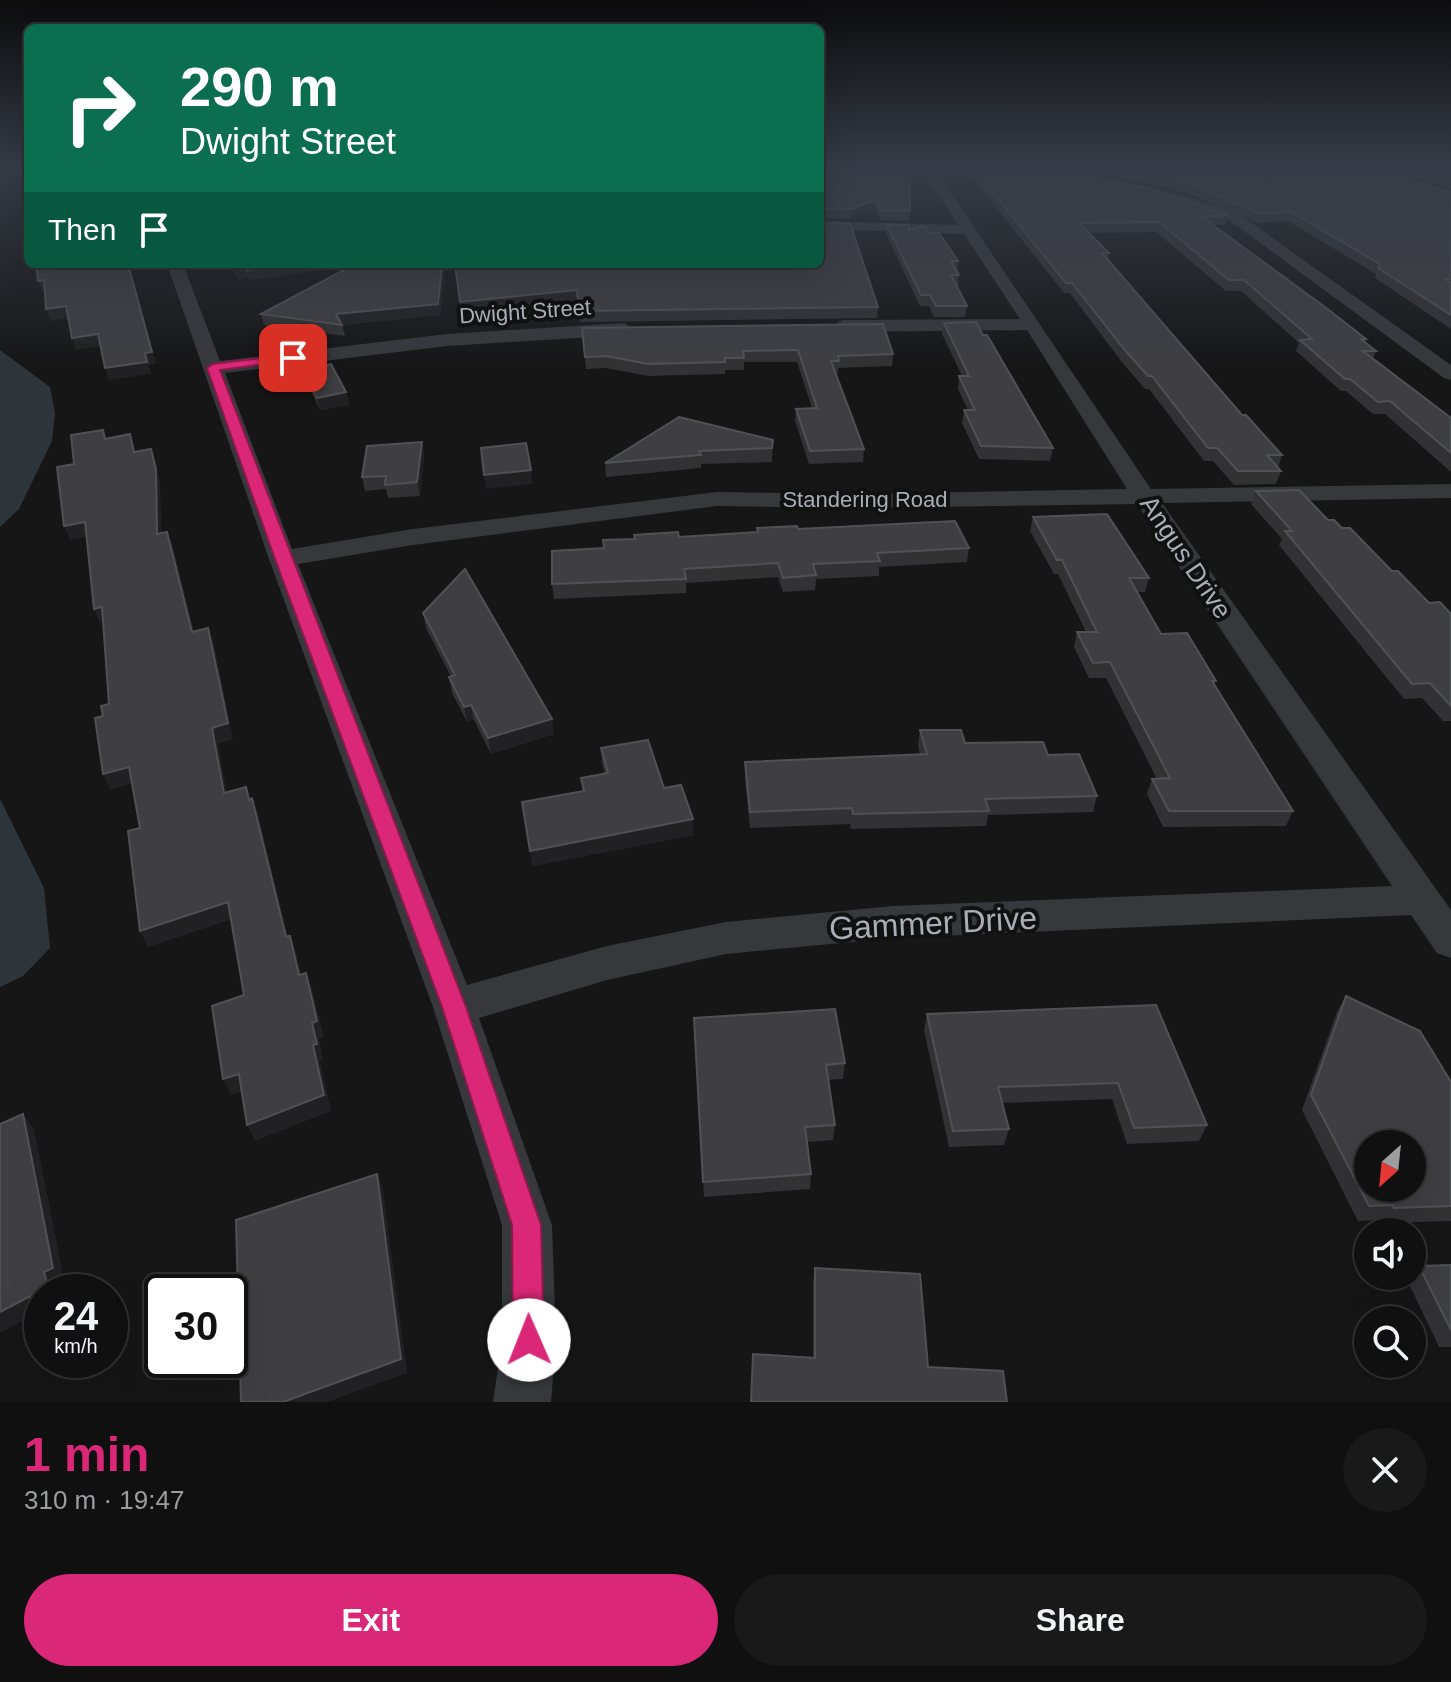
<!DOCTYPE html>
<meta charset="utf-8">
<style>
body{margin:0;font-family:Arial,sans-serif;background:#19191a;color:#f1f3f6;height:100vh;display:flex;flex-direction:column;font-size:30px;white-space:nowrap}
*{box-sizing:border-box;margin:0}
p{font-size:26px;color:#9c9d9f}
.icon{flex:none;width:44px;height:44px;fill:none;stroke:currentColor;stroke-width:2;stroke-linecap:round;stroke-linejoin:round}
.map{position:relative;height:1402px;overflow:hidden}
.side{display:flex;flex-direction:column;background:#101011;flex:1}
.side>*{flex:none}
.guide{position:absolute;left:24px;top:24px;width:800px;height:244px;border-radius:12px;box-shadow:0 8px 32px #0002,0 0 0 2px #303031;background:#0b6e4f;color:#fff;overflow:hidden}
.needle{width:52px;rotate:207deg}
.tools{position:absolute;left:1354px;top:1130px;display:grid;gap:16px}
.tools a{display:grid;place-items:center;width:72px;height:72px;border-radius:50%;background:#101011;box-shadow:0 8px 32px #0002,0 0 0 2px #303031;font-size:40px}
.speed{position:absolute;left:24px;top:1274px;display:flex;gap:16px;font-size:40px;font-weight:700;text-align:center}
.speed>*{display:grid;place-content:center;width:104px;height:104px;border-radius:50%;background:#101011;box-shadow:0 8px 32px #0002,0 0 0 2px #303031;line-height:1}
.speed small{font-size:20px;font-weight:400}
.speed .limit{border:4px solid #111;border-radius:12px;background:#fff;color:#111}
.pin{position:absolute;display:grid;place-items:center;width:68px;height:68px;color:#fff;margin:-34px;border-radius:16px;box-shadow:0 4px 12px #0006}
.me{position:absolute;width:88px;margin:-44px;rotate:359deg;stroke-linejoin:round;filter:drop-shadow(0 0 6px #0008)}
.turn{display:flex;align-items:center;gap:28px;height:168px;padding:0 24px;font-size:36px}
.turn .icon{width:104px;height:104px;stroke-width:2.5}
.turn b{display:block;font-size:56px;line-height:68px}
.then{display:flex;align-items:center;height:76px;padding:0 24px;background:#0003;gap:16px;font-size:30px}
.round{display:grid;place-items:center;flex:none;width:84px;height:84px;border-radius:42px;background:#19191a}
.summary{display:flex;align-items:center;justify-content:space-between;height:136px;padding:0 24px}
h1{font-size:48px;font-weight:800;line-height:60px;color:#db2777}
.action{display:flex;gap:16px;margin-top:auto;padding:16px 24px}
.action a{flex:1;height:92px;border-radius:48px;background:#db2777;color:#fff;font-size:32px;font-weight:800;line-height:92px;text-align:center}
.action a+a{background:#19191a;color:#f1f3f6}
.map>svg:first-child{display:block}
.water{fill:#2d353a}
.lines{fill:none;stroke-linecap:round;stroke-linejoin:round}
.minor{fill:#37383c;fill-rule:evenodd}
.wall{fill:#323235}
.shaded-wall{fill:#212123}
.building{fill:#3f3f43;stroke:#4f5155;stroke-width:2;fill-rule:evenodd}
.route{fill:#db2777;stroke:#8e194d;stroke-width:2}
.labels{text-anchor:middle;stroke-width:8;stroke-linejoin:round;paint-order:stroke}
.far-street-label{font-size:22px;fill:#a9adb6;stroke:#111112}
.street-label{font-size:26px;fill:#a9adb6;stroke:#111112}
.near-street-label{font-size:32px;fill:#a9adb6;stroke:#111112}
</style>
<div class="map">
<svg width="1451" height="1402" viewBox="0 0 1451 1402">
<rect width="100%" height="100%" fill="#161617"/>
<g class="water">
<polygon points="0,350 50,387 55,413 52,441 19,509 0,527"/>
<polygon points="0,799 44,888 50,948 23,976 0,987"/>
</g>
<g class="lines">
<g class="minor">
<path d="M921,168H934L1151,489L1451,484V498L1162,503L1451,910V958L1437,953L1411,915L893,938L726,954L607,980L479,1018L552,1225L556,1340L551,1402H493L502,1340V1225L433,1007L269,559L167,264H183L220,361L447,334L624,323L633,329L624,335L447,346L225,373L292,549L413,529L717,492L859,494L1127,489L1027,330L842,332L833,326L842,320L1020,319L964,234L820,229V221L958,225ZM1137,504L1392,886L893,906L726,922L607,946L467,985L298,564L413,545L717,506L859,508Z"/>
<path d="M1375,168H1416C1406,175 1380,179 1369,172Z"/>
<polygon points="1141,186 1197,199 1239,214 1451,365 1451,380 1444,378 1229,220 1187,205 1136,193 1136,187"/>
</g>
</g>
<g class="wall">
<polygon points="820,168 910,211 909,221 880,220 875,209 850,219 820,218"/>
<polygon points="958,168 999,168 1228,215 1226,225 1214,225 1366,339 1365,343 1376,351 1373,359 1451,418 1451,472 1385,414 1373,414 1346,391 1341,391 1296,351 1299,343 1241,291 1226,291 1156,232 1089,233 1109,253 1108,259 1242,415 1282,455 1278,467 1281,471 1276,484 1234,485 1213,461 1204,461 1149,389 1145,389 1121,361 1070,293 1064,293 976,182"/>
<polygon points="1051,168 1374,168 1451,192 1451,329 1375,278 1376,274 1288,221 1258,223 1188,193 1117,176"/>
<polygon points="1384,168 1451,168 1451,189"/>
<polygon points="887,225 909,230 928,233 958,261 957,270 959,275 958,286 956,286 967,306 965,317 934,317 929,306 920,306 886,234"/>
<polygon points="232,264 445,264 440,315 342,325 345,336 264,325 261,314 350,266 250,280 248,277 238,279"/>
<polygon points="820,264 878,307 877,318 580,322 578,301 462,313"/>
<polygon points="944,323 983,335 1053,448 1050,461 979,459 962,423 964,410 968,410 958,389 959,376 962,376 942,334"/>
<polygon points="582,328 893,354 892,366 838,368 838,373 835,373 864,449 863,462 809,464 795,421 796,409 812,408 797,362 744,362 744,370 725,370 725,374 648,376 606,368 586,369"/>
<polygon points="303,369 346,392 349,405 320,410 306,381"/>
<polygon points="773,440 772,462 701,464 701,468 606,477 605,463"/>
<polygon points="422,442 424,455 420,496 388,498 386,489 365,491 362,477"/>
<polygon points="1256,491 1328,520 1342,528 1429,603 1451,614 1451,721 1443,721 1422,698 1404,699 1279,545 1282,539 1251,504"/>
<polygon points="1033,517 1149,578 1145,592 1137,592 1161,634 1216,681 1214,685 1293,811 1286,826 1163,827 1147,794 1152,779 1157,779 1106,678 1089,678 1074,647 1077,632 1086,632 1058,574 1054,574 1030,531"/>
<polygon points="757,528 798,529 969,548 967,562 879,567 879,576 816,579 815,590 783,592 778,577 686,583 686,593 554,599 552,584 679,537 757,532"/>
<polygon points="423,613 554,734 491,754 474,720 467,722 452,693 449,677 451,677 426,628"/>
<polygon points="920,730 965,743 1048,755 1097,796 1093,812 988,815 986,826 851,829 850,824 750,828 745,778 745,762 920,755 918,746"/>
<polygon points="601,748 664,788 693,835 533,866 522,802 583,791 581,778 605,774 602,764"/>
<polygon points="1346,996 1451,1082 1451,1221 1382,1223 1380,1220 1358,1221 1302,1110 1337,1012"/>
<polygon points="1156,1005 1207,1125 1199,1141 1127,1144 1112,1099 1002,1103 1009,1129 1004,1145 949,1147 924,1030 927,1014"/>
<polygon points="694,1018 845,1063 843,1079 828,1080 835,1125 833,1140 807,1142 811,1174 810,1189 704,1197"/>
<polygon points="1451,1265 1451,1347 1439,1347 1407,1280 1410,1276 1412,1276 1412,1274 1419,1266"/>
<polygon points="815,1268 928,1367 813,1358 813,1282"/>
</g>
<g class="shaded-wall">
<polygon points="875,200 875,209 850,219 851,209"/>
<polygon points="128,264 156,364 149,365 151,374 109,380 105,368"/>
<polygon points="290,264 368,264 250,280 247,270"/>
<polygon points="442,264 445,264 440,315 342,325 336,314"/>
<polygon points="245,267 248,277 238,279 235,268"/>
<polygon points="44,280 48,291 42,292 38,281"/>
<polygon points="577,290 578,301 462,313 460,302"/>
<polygon points="66,306 70,318 50,321 46,309"/>
<polygon points="98,334 102,346 76,350 72,338"/>
<polygon points="346,392 349,405 320,410 317,398"/>
<polygon points="422,442 424,455 420,496 417,482"/>
<polygon points="151,449 160,483 162,548 157,534"/>
<polygon points="531,470 532,484 486,489 484,475"/>
<polygon points="85,522 90,536 70,540 64,526"/>
<polygon points="167,532 173,546 198,647 192,632"/>
<polygon points="102,607 108,622 100,623 94,609"/>
<polygon points="208,628 214,643 233,739 218,744 230,809 224,793 212,728"/>
<polygon points="471,705 474,720 467,722 464,707"/>
<polygon points="552,719 554,734 491,754 488,738"/>
<polygon points="129,767 137,782 110,790 103,774"/>
<polygon points="252,798 258,814 292,953 286,937"/>
<polygon points="693,819 693,835 533,866 530,851"/>
<polygon points="228,902 235,918 148,947 140,931"/>
<polygon points="290,936 296,952 305,991 299,975"/>
<polygon points="306,973 312,989 324,1037 319,1039 323,1060 320,1061 331,1111 255,1141 247,1125 313,1045"/>
<polygon points="239,1074 247,1090 231,1095 223,1079"/>
<polygon points="23,1114 34,1129 65,1283 57,1286 58,1292 42,1292 42,1311 0,1333 0,1312 44,1272"/>
<polygon points="377,1174 383,1189 407,1373 327,1402 283,1402"/>
</g>
<g class="building">
<polygon points="820,168 910,168 910,211 880,210 875,200 851,209 820,209"/>
<polygon points="971,168 999,168 1082,176 1149,188 1228,215 1202,217 1329,310 1366,339 1361,339 1376,351 1363,351 1451,418 1451,453 1390,401 1378,402 1350,379 1345,379 1300,340 1312,339 1244,280 1229,280 1159,222 1079,223 1109,253 1102,253 1242,415 1246,415 1282,455 1267,455 1281,471 1238,471 1217,448 1208,448 1152,376 1148,376 1124,349 1072,283 1066,283 977,173"/>
<polygon points="1122,168 1374,168 1451,192 1451,279 1445,279 1451,283 1451,315 1378,268 1380,264 1291,212 1261,214 1190,184"/>
<polygon points="1415,168 1451,168 1451,179"/>
<polygon points="820,221 820,222 850,223 878,307 579,311 577,290 460,302 455,264 820,264"/>
<polygon points="887,225 909,225 909,230 924,226 928,233 939,233 958,261 951,261 959,275 951,275 967,306 936,306 930,295 921,295"/>
<polygon points="36,264 128,264 152,352 145,353 147,362 105,368 98,334 72,338 66,306 46,309 44,280 38,281"/>
<polygon points="233,264 290,264 247,270 245,267 235,268"/>
<polygon points="355,264 442,264 438,304 336,314 342,325 261,314"/>
<polygon points="976,322 983,335 987,335 1053,448 981,446 964,410 975,410 959,376 969,376 944,323"/>
<polygon points="883,324 893,354 838,356 839,361 831,361 864,449 810,451 796,409 817,408 798,350 743,351 744,358 725,358 725,362 648,364 606,356 585,357 582,328"/>
<polygon points="331,364 346,392 317,398 303,369"/>
<polygon points="679,417 773,440 772,448 699,451 701,455 605,463"/>
<polygon points="103,430 105,439 130,434 134,452 151,449 156,469 157,534 167,532 192,632 208,628 228,723 212,728 224,793 246,787 249,800 252,798 286,937 290,936 299,975 306,973 317,1021 312,1023 317,1044 313,1045 324,1095 247,1125 239,1074 223,1079 212,1006 244,995 228,902 140,931 128,831 140,828 129,767 103,774 95,718 103,716 101,706 109,704 102,607 94,609 85,522 64,526 57,467 74,464 71,435"/>
<polygon points="422,442 417,482 385,485 386,476 362,477 367,446"/>
<polygon points="526,443 531,470 484,475 481,448"/>
<polygon points="1299,490 1328,520 1334,520 1342,528 1350,528 1392,571 1398,571 1429,603 1440,602 1451,614 1451,706 1430,683 1412,684 1285,531 1292,531 1256,491"/>
<polygon points="1107,514 1149,578 1129,578 1161,634 1187,633 1216,681 1212,681 1293,811 1169,811 1152,779 1170,778 1110,662 1093,663 1077,632 1097,632 1062,560 1057,560 1033,517"/>
<polygon points="955,521 969,548 877,553 880,561 813,564 816,575 783,578 778,563 684,569 686,579 552,584 552,551 604,548 603,540 635,539 634,535 678,532 679,537 758,532 757,528 797,526 798,529"/>
<polygon points="465,569 552,719 488,738 471,705 464,707 449,677 455,675 423,613"/>
<polygon points="920,730 961,730 965,743 1043,742 1048,755 1079,754 1097,796 985,799 989,811 853,814 852,808 750,812 745,762 927,754"/>
<polygon points="648,740 664,788 681,785 693,819 530,851 522,802 584,791 581,778 608,773 601,748"/>
<path d="M1346,996L1420,1031L1451,1082V1206L1394,1208L1392,1205L1369,1206L1311,1095ZM1368,1144H1412V1188H1368Z"/>
<polygon points="1156,1005 1207,1125 1134,1128 1118,1083 998,1087 1009,1129 953,1131 927,1014"/>
<polygon points="835,1009 845,1063 826,1065 835,1125 805,1127 811,1174 703,1182 694,1018"/>
<polygon points="23,1114 53,1268 44,1272 48,1287 0,1312 0,1124"/>
<polygon points="377,1174 401,1359 283,1402 241,1402 236,1220"/>
<polygon points="1451,1265 1451,1330 1419,1266"/>
<polygon points="815,1268 920,1274 928,1367 1003,1371 1007,1402 751,1402 753,1354 815,1358"/>
</g>
<linearGradient id="sky" x2="0" y2="1"><stop stop-color="#0c0c0d"/><stop offset="0.46" stop-color="#363c47"/><stop offset="1" stop-color="#363c47" stop-opacity="0"/></linearGradient>
<rect width="1451" height="365" fill="url(#sky)"/>
<polygon class="route" points="293,354 297,355 297,360 220,370 466,1007 541,1225 544,1340 540,1351 529,1356 518,1351 513,1340 512,1225 442,1007 275,559 207,368 213,364"/>
<g class="labels">
<g class="far-street-label">
<text transform="translate(525 311) rotate(-4)" y="8">Dwight Street</text>
<text x="865" y="507">Standering Road</text>
</g>
<g class="street-label">
<text transform="translate(1186 557) rotate(56)" y="9">Angus Drive</text>
</g>
<g class="near-street-label">
<text transform="translate(933 923) rotate(-3)" y="11">Gammer Drive</text>
</g>
</g>
</svg>
<div class="tools">
<a><svg class="needle" viewBox="-14 -14 28 28"><path d="M0-13l5 13h-10z" fill="#e53935"/><path d="M0 13l5-13h-10z" fill="#9c9d9f"/></svg></a>
<a><svg class="icon" aria-label="sound" viewBox="0 0 24 24"><path d="M4 9h4l5-4v14l-5-4H4zM17 9q2 3 0 6"/></svg></a>
<a><svg class="icon" aria-label="search" viewBox="0 0 24 24"><circle cx="10" cy="10" r="6"/><path d="M15 15l6 6"/></svg></a>
</div>
<div class="speed"><div>24<small>km/h</small></div><div class="limit">30</div></div>
<div class="pin" style="left:293px;top:358px;background:#d93025"><svg class="icon" aria-label="arrive" viewBox="0 0 24 24"><path d="M6 21V4h12l-3 4 3 4H6"/></svg></div>
<svg class="me" style="left:529px;top:1340px" viewBox="-20 -20 40 40"><circle r="19" fill="#fff"/><path d="M0-13L10 11 0 6-10 11z" fill="#db2777"/></svg>
<div class="guide">
<div class="turn"><svg class="icon" aria-label="right" viewBox="0 0 24 24"><path d="M7 20v-9h11M14 6l5 5-5 5"/></svg><div><b>290 m</b>Dwight Street</div></div>
<div class="then">Then<svg class="icon" aria-label="arrive" viewBox="0 0 24 24"><path d="M6 21V4h12l-3 4 3 4H6"/></svg></div>
</div>
</div>
<section class="side">
<div class="summary"><div><h1>1 min</h1><p>310 m · 19:47</p></div><a class="round"><svg class="icon" aria-label="close" viewBox="0 0 24 24"><path d="M6 6l12 12M18 6L6 18"/></svg></a></div>
<div class="action"><a>Exit</a><a>Share</a></div>
</section>
